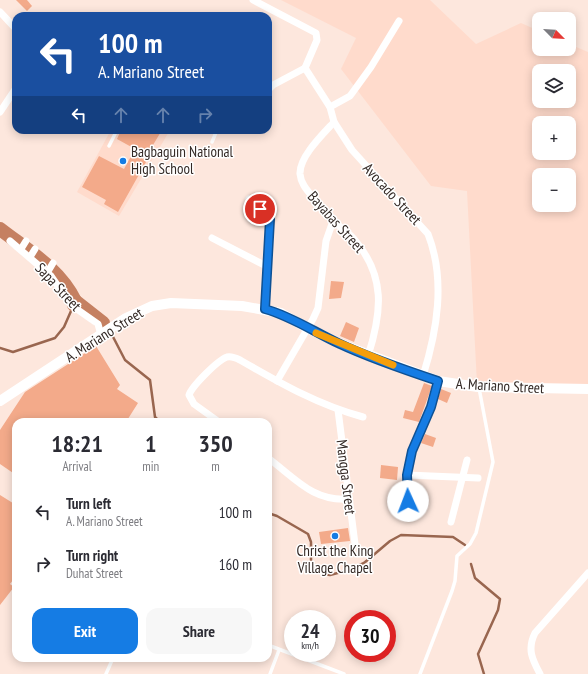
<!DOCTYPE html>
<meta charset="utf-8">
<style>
body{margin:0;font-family:"PT Sans Narrow",sans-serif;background:#f7f7f7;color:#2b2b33;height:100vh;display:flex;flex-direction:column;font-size:15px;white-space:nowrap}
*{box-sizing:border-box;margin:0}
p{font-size:13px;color:#7c7c81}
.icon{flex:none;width:22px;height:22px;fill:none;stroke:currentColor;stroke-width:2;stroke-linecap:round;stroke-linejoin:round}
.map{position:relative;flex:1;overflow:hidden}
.panel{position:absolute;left:12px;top:418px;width:260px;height:244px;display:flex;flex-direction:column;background:#fff;border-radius:12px;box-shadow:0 2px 10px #0003}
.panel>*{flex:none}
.top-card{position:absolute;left:12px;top:12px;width:260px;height:122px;border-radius:12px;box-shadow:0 2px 10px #0003;background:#1a4fa0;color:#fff;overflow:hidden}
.needle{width:26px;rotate:114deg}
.fabs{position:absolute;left:532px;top:12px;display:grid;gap:8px}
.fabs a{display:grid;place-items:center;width:44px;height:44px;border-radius:8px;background:#fff;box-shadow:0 2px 10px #0003;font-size:20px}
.speed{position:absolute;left:284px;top:610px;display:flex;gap:8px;font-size:20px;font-weight:700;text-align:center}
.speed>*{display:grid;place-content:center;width:52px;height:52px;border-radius:50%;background:#fff;box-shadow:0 2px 10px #0003;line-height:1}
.speed small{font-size:10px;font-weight:400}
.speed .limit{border:6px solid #d22;background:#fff;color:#111}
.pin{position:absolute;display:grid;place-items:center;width:34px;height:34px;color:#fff;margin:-17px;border:2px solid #fff;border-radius:50%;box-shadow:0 1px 4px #0007}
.me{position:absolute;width:44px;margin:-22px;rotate:358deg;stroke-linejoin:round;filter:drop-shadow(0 0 3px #0008)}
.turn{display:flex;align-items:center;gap:14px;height:84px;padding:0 20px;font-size:18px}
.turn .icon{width:52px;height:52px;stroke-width:2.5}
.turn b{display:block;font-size:28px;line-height:34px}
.lanes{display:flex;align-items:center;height:38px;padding:0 20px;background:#0003;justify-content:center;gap:20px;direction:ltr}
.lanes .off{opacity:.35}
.eta{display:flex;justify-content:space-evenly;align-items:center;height:68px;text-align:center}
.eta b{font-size:24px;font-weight:700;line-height:28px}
.cta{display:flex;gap:8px;margin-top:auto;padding:8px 20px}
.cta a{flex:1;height:46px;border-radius:12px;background:#157ce4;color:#fff;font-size:16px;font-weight:700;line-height:46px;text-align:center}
.cta a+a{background:#f7f7f7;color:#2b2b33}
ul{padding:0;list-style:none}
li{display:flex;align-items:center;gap:12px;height:52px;padding:0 20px}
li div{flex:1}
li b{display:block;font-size:15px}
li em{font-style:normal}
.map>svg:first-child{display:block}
.built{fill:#ffdbcc;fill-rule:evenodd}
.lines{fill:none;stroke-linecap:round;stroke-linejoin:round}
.stream{stroke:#99664f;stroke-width:2.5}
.river{stroke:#c58061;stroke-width:14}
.building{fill:#f3aa8a}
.lane{stroke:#fff;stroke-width:3.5}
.street{stroke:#fff;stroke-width:7}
.secondary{stroke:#fff;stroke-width:10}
.route-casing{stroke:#0e5194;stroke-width:10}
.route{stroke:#157ce4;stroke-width:7}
.slow{stroke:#f59e0b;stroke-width:7}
.poi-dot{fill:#157ce4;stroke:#fff;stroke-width:1.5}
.labels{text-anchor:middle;stroke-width:3;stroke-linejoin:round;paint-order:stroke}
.poi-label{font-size:15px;fill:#332925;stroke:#fff;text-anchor:start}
.street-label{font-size:15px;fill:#332925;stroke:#fff}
</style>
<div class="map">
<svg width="588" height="674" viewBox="0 0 588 674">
<rect width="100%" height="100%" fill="#fde7dd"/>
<g class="built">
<path d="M281,0H430L476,44L521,23L539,31V49H569V44L588,52V384H477L467,191L431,186L341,69L356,38ZM539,71H569V101H539ZM539,123H569V153H539ZM539,175H569V205H539Z"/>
<polygon points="111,130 170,130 119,216 77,192"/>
</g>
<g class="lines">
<g class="stream">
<polyline points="110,331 125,360 150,380 155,417 160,422"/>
<polyline points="0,348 13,352 55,338 64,327 71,311"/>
<polyline points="268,513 277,516 308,534 311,542 311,562 313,567 323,574 330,575 349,570 364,563 390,541 401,535 453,537 465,545"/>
<polyline points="471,564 475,578 500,599 498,610 478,654 484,674"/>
</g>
<g class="river">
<path d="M0,229C27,250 60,269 75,301L74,305"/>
<polyline points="75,301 103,323"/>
</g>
</g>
<g class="building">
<polygon points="16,0 27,0 32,6 27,11"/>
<polygon points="121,130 162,130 144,160 146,162 118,212 104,204 106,200 82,187 99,156 124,169 135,149 117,139"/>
<polygon points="331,281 344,282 341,298 329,299"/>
<polygon points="346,322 359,328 354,342 340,336"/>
<polygon points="96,346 120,385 117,389 138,403 126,422 16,422 16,475 0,464 0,430 25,392"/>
<polygon points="424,383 432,386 419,422 403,418 405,410 413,412"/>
<polygon points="441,389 451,393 447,403 438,399"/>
<polygon points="425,434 436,438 433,447 421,443"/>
<polygon points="381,465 398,467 397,480 380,478"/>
<polygon points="0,495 16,505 16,576 10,584 14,587 0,605"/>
<polygon points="348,528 350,541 321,544 319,532"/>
</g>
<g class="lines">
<g class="lane">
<polyline points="212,142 217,130"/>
<polyline points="109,146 117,130"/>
<polyline points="268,645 344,674"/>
<polyline points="106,674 113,658"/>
<polyline points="270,674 279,650"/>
<polyline points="420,674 452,591 455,581 457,556 470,544 476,533 493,462 479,388"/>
</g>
<g class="street">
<polyline points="253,0 316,33 317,40 305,68"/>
<polyline points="0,12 16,29"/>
<path d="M268,90L273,85L305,68L330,107L334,122L352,150L428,234C446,280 437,331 423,376"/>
<polyline points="330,107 350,96 371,67 399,21"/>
<polyline points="0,112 16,88"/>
<path d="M334,122C323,134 299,157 300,174C301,185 309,192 315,200C321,207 327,215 333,221C340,227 348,232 354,239C386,276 382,312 368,356"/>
<polyline points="249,199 264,212 270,219 265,309"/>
<polyline points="212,238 268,267"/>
<polyline points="10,241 51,276 71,305 98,324 101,335"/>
<polyline points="21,249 26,241"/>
<polyline points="30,257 35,249"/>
<polyline points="47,273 53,263"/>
<polyline points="277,381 313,319 318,308 326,241 333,221"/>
<polyline points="338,410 355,544"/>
<path d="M219,422L194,404L189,395C192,386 218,360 227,357C232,356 236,358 240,360C280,383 318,405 363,417"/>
<path d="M268,458C295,478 313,502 349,499"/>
<polyline points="407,475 478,478"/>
<polyline points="409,513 407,475 412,451 431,407 438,381"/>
<polyline points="451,522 467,460"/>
<path d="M540,674C532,659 527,649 535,633L588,573"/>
</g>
<polyline class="secondary" points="0,401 126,318 152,306 171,303 242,306 281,313 307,328 343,345 438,381 478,387 588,389"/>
</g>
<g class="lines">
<g class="route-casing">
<path id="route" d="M260,209L268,215L270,219L265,309C291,316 316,333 340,344C372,359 405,370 438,381L431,407L412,451L407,475L408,501"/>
</g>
<use href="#route" class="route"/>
<polyline class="slow" points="316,333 393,365"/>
</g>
<g class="poi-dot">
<circle cx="123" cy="161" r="4"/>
<circle cx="335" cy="536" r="4"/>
</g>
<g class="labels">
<g class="poi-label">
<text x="131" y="157">Bagbaguin National<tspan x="131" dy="17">High School</tspan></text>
<text x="335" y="556" text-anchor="middle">Christ the King<tspan x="335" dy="17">Village Chapel</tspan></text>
</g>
<g class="street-label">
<text transform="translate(392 194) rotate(47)" y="5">Avocado Street</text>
<text transform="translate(336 222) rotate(48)" y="5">Bayabas Street</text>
<text transform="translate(58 287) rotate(47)" y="5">Sapa Street</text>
<text transform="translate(104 335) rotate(-32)" y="5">A. Mariano Street</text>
<text transform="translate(500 386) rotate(3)" y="5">A. Mariano Street</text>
<text transform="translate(346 477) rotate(83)" y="5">Mangga Street</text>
</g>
</g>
</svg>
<div class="fabs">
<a><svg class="needle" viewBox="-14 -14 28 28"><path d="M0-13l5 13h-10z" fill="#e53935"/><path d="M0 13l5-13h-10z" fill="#7c7c81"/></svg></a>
<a><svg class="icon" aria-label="layers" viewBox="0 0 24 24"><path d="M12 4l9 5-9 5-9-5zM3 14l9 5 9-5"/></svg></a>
<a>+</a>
<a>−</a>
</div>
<div class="speed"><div>24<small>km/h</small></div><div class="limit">30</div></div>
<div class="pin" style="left:260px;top:209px;background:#d93025"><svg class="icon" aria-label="arrive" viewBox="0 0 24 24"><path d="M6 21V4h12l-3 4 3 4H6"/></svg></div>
<svg class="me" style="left:408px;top:501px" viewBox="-20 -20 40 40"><circle r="19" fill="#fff"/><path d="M0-13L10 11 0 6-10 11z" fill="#157ce4"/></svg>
<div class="top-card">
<div class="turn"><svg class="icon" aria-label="left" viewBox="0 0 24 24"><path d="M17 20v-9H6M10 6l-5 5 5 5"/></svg><div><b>100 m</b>A. Mariano Street</div></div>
<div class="lanes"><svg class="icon" aria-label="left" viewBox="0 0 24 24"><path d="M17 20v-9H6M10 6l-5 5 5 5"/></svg><svg class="icon off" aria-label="ahead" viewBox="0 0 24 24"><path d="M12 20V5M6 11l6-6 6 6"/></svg><svg class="icon off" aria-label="ahead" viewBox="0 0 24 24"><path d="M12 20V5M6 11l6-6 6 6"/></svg><svg class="icon off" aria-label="right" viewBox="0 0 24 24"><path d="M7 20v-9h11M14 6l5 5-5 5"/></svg></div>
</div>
<section class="panel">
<div class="eta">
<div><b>18:21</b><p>Arrival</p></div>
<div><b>1</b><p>min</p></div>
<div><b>350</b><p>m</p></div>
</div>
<ul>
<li><svg class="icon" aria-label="left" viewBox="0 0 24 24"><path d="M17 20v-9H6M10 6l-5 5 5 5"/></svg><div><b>Turn left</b><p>A. Mariano Street</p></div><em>100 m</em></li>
<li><svg class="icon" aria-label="right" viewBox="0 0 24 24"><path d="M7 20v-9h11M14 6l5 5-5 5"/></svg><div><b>Turn right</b><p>Duhat Street</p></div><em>160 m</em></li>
</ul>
<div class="cta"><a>Exit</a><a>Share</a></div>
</section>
</div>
